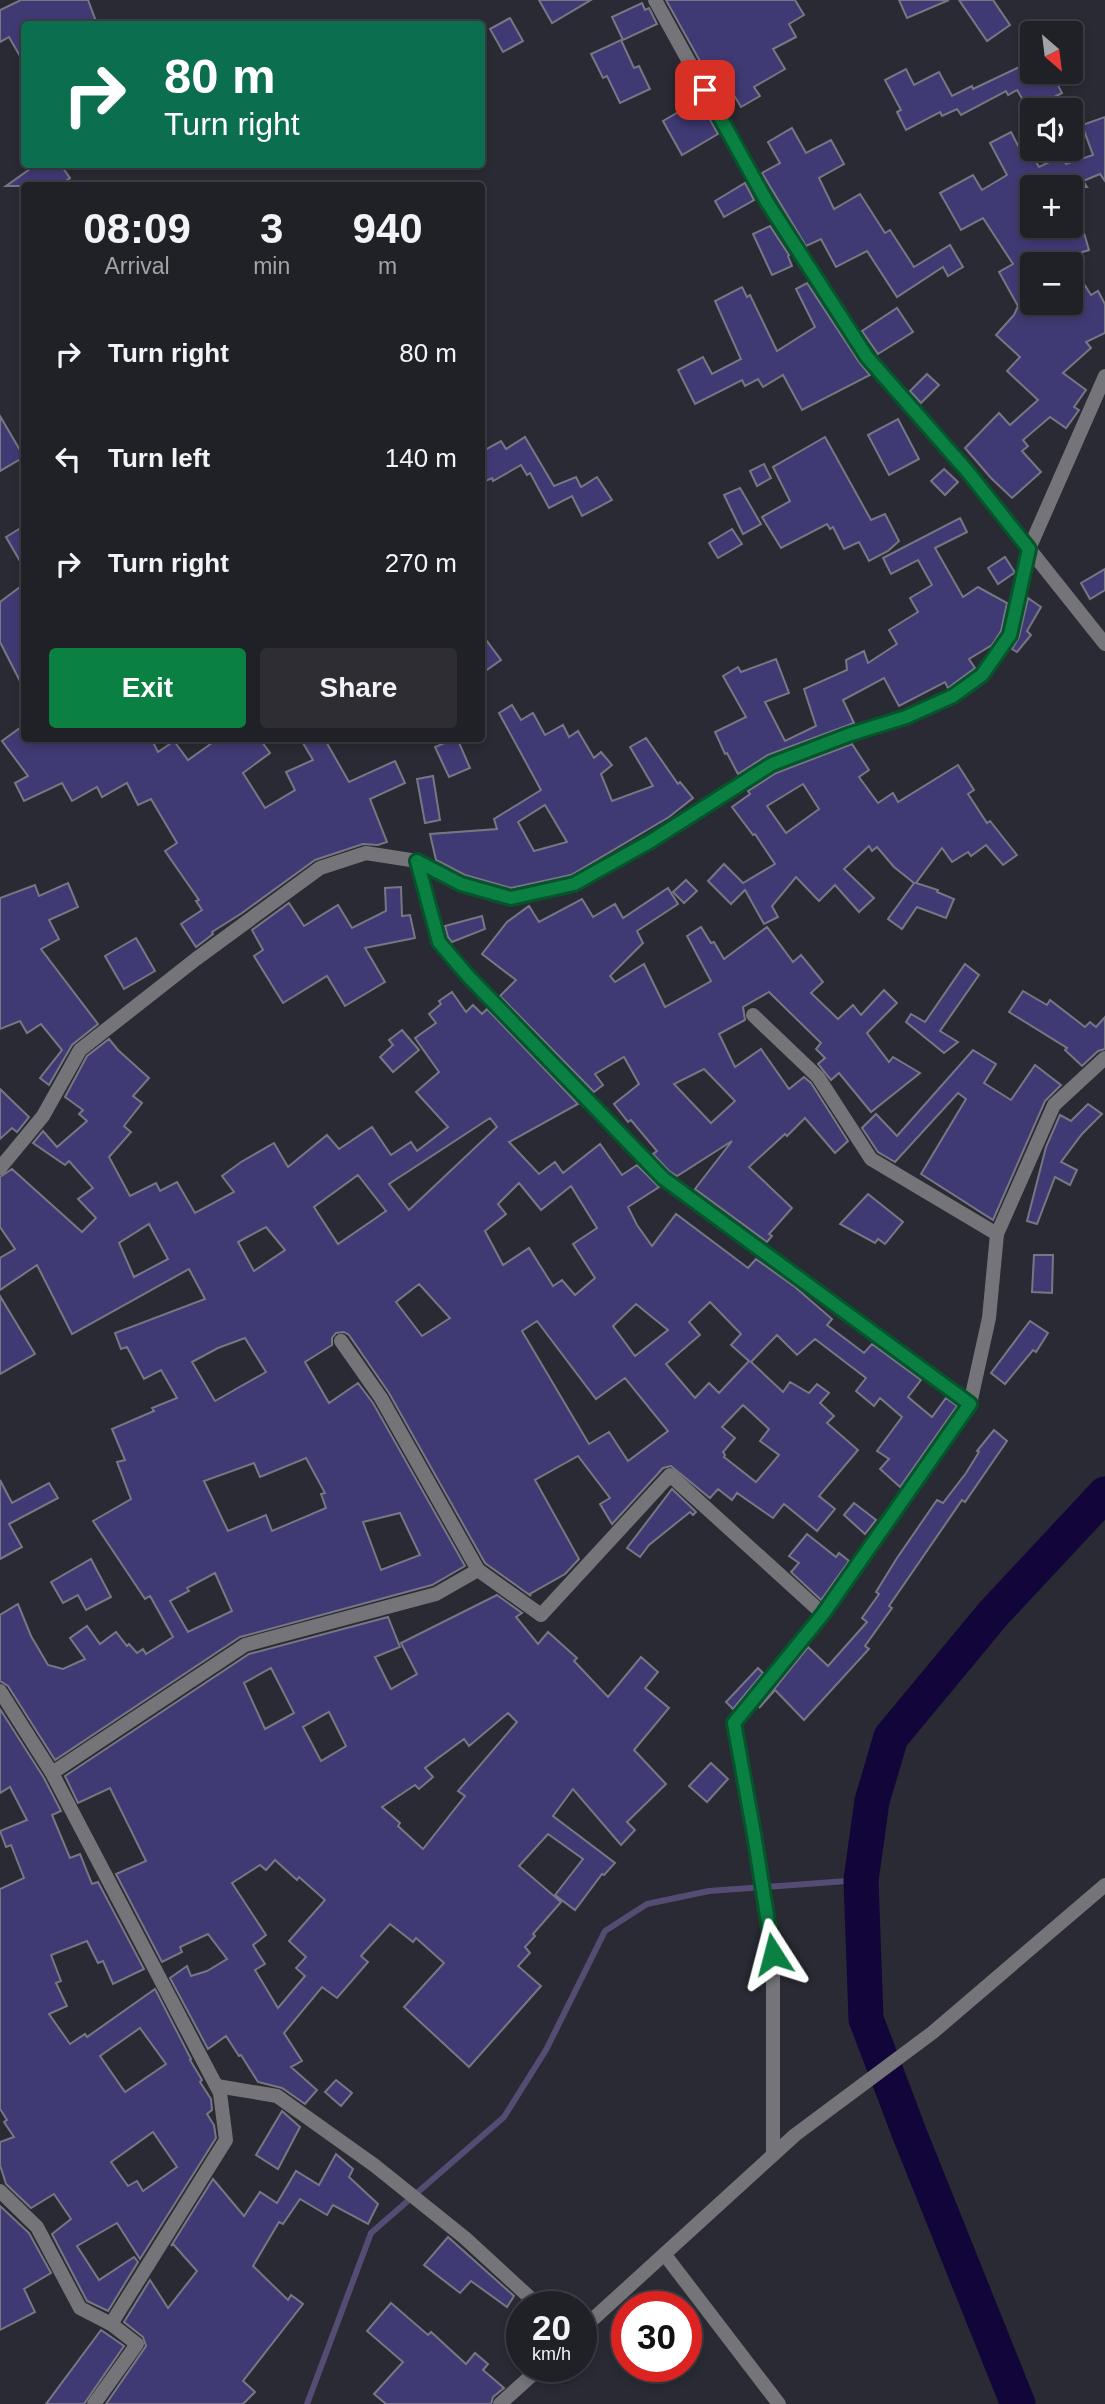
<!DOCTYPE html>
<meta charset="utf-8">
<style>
body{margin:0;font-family:Helvetica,sans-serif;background:#2d2d33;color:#f1f3f6;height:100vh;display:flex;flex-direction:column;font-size:26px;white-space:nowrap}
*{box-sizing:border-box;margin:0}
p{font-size:23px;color:#a2a3a7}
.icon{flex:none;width:38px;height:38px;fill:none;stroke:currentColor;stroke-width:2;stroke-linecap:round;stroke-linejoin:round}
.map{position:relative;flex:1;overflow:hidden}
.panel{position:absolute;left:21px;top:182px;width:464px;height:560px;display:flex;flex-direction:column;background:#202027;border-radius:7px;box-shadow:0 4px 10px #0003,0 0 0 2px #3d3e44}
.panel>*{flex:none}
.hud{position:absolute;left:21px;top:21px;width:464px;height:147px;border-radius:7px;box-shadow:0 4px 10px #0003,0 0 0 2px #3d3e44;background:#0b6e4f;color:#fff;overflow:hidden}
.needle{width:46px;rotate:152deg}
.tools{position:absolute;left:1020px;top:21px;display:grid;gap:14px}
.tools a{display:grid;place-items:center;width:63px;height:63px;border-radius:7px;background:#202027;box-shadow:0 4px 10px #0003,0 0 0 2px #3d3e44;font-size:35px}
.speed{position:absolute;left:506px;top:2291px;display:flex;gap:14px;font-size:35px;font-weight:700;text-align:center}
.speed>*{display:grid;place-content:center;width:91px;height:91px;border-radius:50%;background:#202027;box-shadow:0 4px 10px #0003,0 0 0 2px #3d3e44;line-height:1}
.speed small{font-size:18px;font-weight:400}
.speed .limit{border:10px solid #d22;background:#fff;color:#111}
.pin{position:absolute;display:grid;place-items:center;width:60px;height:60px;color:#fff;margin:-30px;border-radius:14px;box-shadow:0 4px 10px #0006}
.me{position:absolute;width:77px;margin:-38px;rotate:351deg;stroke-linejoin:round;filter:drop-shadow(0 0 5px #0008)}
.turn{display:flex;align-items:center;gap:24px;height:147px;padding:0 28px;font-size:32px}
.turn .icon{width:91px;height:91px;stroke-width:2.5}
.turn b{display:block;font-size:49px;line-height:60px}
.eta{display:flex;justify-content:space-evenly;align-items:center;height:119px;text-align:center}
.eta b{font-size:42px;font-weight:800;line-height:49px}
.primary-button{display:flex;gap:14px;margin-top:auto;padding:14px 28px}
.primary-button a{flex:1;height:80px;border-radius:7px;background:#0b8043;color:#fff;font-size:28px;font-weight:800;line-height:80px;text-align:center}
.primary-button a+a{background:#2d2d33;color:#f1f3f6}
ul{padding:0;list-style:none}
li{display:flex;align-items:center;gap:21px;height:105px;padding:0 28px}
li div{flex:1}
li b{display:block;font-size:26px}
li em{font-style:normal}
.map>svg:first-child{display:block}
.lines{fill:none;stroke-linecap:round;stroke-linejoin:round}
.stream{stroke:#554c73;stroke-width:6}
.river{stroke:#12053a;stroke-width:35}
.building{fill:#403a74;stroke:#777784;stroke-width:2;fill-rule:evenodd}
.street{stroke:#747479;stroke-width:14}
.route-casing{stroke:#07532c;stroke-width:18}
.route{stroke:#0b8043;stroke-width:12}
</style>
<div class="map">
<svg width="1105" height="2404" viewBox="0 0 1105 2404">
<rect width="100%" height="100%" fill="#2a2a34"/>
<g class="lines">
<polyline class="stream" points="307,2404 371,2233 504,2117 546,2050 605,1931 647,1904 709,1891 861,1880"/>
<polyline class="river" points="1018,2404 910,2135 866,2019 861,1880 872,1801 891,1737 993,1614 1105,1494"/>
</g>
<g class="building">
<polygon points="21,0 88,0 97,24 24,24 24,63 9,37 0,42 0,10"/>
<polygon points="539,0 591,0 552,23"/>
<polygon points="666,0 795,0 804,15 789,24 796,37 773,49 785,69 754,87 760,96 741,107 722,75 711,81"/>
<polygon points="899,0 949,0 907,18"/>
<polygon points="959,0 993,0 1010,25 987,41"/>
<polygon points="642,3 645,10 649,8 657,24 623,40 612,17"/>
<polygon points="510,18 523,41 503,52 490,29"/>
<polygon points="621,40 634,68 639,66 650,89 620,103 607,76 603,78 591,54"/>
<polygon points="1032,61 1032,72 1051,72 1062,93 1041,104 1038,98 1026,105 1017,90 1008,95 1006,91 961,115 957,109 942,116 940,112 906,130 897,112 901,110 885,80 906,69 914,85 939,72 952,96 972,86 973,89"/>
<polygon points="699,100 718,134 682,155 663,121"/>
<path d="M1105,117V181L1100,174L1083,181L1087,187H1032V226H1082L1089,250L1067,257L1091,295L1098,291L1105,304V333L1086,342L1091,348L1063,373L1086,390L1074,407L1079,410L1066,428L1050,417L1023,440L1028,446L1022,451L1041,472L1012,498L991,478L965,448L999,413L1010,425L1038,400L1007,371L1020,357L996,335L1014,315L1018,306L999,272L1013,264L983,218L961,230L940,193L973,175L982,190L1007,175L990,143L1011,132L1024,157L1031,153L1039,167L1062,156L1066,164L1093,155L1082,125ZM1032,264H1071V303H1032Z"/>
<polygon points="792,128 806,153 831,140 844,164 819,178 834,209 860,194 885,233 890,230 914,267 950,245 963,267 948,276 943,267 897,297 867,251 836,267 821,239 806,246 762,173 780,163 768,142"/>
<polygon points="37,164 60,164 70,178 59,186 6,186"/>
<polygon points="745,183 754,200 724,217 715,201"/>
<polygon points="770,226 789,255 788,256 792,266 772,275 753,234"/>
<polygon points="807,283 859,362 870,375 802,410 783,375 763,387 758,379 745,386 742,380 695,404 678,370 703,357 712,374 741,359 715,301 742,287 747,297 750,295 777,351 815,327 796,289"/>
<polygon points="897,308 913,332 878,354 862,331"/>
<polygon points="927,374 939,385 921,403 910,391"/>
<polygon points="0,416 24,457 0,471"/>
<polygon points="898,419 919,459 889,475 868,435"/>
<polygon points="525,437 554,486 576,477 581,487 597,477 612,500 582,516 572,496 549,508 530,473 527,475 521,465 493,481 492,478 481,483 481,452 501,441 506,449"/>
<polygon points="825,437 871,520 885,514 899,541 888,551 869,561 859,542 844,549 833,527 830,529 827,524 781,548 762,517 790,501 773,467"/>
<polygon points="764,464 771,478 757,486 750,471"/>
<polygon points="944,469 958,482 945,495 931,481"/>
<polygon points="740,488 761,524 743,534 724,495"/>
<polygon points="960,518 967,532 935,548 963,597 978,587 1007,603 1001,631 992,645 969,659 975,668 948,688 945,682 899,706 884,678 843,700 854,723 768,755 738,774 727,753 725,754 715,732 746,717 723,676 738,667 741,672 776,659 789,693 765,702 785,741 816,726 804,689 847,670 846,660 864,651 868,663 897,644 889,630 918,612 910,598 932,585 918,560 891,574 883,558"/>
<polygon points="24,526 24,568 6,537"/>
<polygon points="732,529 742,544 718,558 709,543"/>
<polygon points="1005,557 1014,571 1014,573 998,584 988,568"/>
<polygon points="1105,569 1105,590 1090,599 1081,583"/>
<polygon points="24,584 24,689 0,642 0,602"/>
<polygon points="1028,598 1041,607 1027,631 1031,635 1017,652 1012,649 1019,637"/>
<polygon points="481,633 501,660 481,674"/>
<path d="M512,705L521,720L533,713L545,735L563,725L569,737L578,731L594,758L601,752L612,765L601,774L612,801L653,786L630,747L646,738L678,784L680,782L693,798L669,817L571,875L511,888L465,875L436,860L430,834L497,829L494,819L541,790L499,713ZM545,805L567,842L534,851L518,822Z"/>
<polygon points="24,725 24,738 151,738 158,752 174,741 188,760 219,738 259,738 270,753 243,773 265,808 295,790 286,772 313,760 300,738 324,738 349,782 395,761 405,783 370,799 387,842 378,845 363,844 315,860 242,913 212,932 213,934 196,947 181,924 202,910 196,901 199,900 165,851 177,843 151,799 138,805 127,783 102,797 97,787 72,801 62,783 24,801 15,783 28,776 2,741"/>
<polygon points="457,738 470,768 449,777 435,747"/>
<path d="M852,744L869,770L859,777L878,803L893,793L898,802L958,765L974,790L968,794L987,823L990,821L1017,855L1003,865L986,845L971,856L968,852L952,862L942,848L916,883L938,890L937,892L954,899L946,918L917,907L902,929L888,919L914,883L894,867L877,847L872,851L869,846L844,869L874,898L859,912L835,885L819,901L796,877L772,906L778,917L764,924L745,890L731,904L708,881L724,864L743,883L775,864L755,834L753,835L732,807L750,794L748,791L776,773ZM803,784L819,809L786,833L767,806Z"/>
<polygon points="433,776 440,820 425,823 417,779"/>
<polygon points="686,880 697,891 684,903 673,892"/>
<polygon points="68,883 78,907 49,920 59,939 41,949 98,1024 72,1045 49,1085 40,1078 62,1050 41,1024 27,1033 20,1021 0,1029 0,898 35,885 39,896"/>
<polygon points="401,887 402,916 410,915 415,938 365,948 385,982 345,1006 327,976 283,1003 254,956 263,950 252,930 289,903 304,926 338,905 352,928 386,911 385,888"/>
<path d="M668,888L678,904L637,931L643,943L610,976L615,982L644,964L665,1007L711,981L687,936L701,927L711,943L714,942L724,959L767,927L793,962L801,955L823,982L811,993L838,1019L853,1005L861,1015L884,990L897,1003L867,1033L889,1062L893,1057L920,1073L871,1112L839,1073L831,1080L818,1064L825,1058L816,1049L821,1043L769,992L743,1007L745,1020L719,1034L735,1067L761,1049L789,1089L804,1077L811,1083L848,1141L835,1153L805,1118L787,1136L785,1134L749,1167L792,1208L769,1234L772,1236L767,1242L695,1189L732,1141L677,1176L669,1171L653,1154L657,1151L631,1120L628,1122L614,1104L639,1084L624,1057L595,1074L603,1085L594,1092L500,996L516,980L482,954L507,922L529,906L539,922L582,899L593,917L615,904L623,918ZM704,1069L735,1101L711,1123L674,1084Z"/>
<polygon points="482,916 485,929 452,942 448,937 445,926"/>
<polygon points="136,938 155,971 124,989 105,956"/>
<polygon points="965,964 979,975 940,1031 958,1042 944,1053 906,1022 911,1014 925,1022"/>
<polygon points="1023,991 1047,1005 1050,1000 1085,1027 1090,1022 1096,1027 1105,1017 1105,1049 1098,1051 1082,1066 1065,1050 1067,1048 1009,1012"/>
<path d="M452,992L466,1012L473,1005L482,1014L487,1009L578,1104L509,1142L539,1174L555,1162L563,1173L600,1144L622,1175L637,1165L659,1187L628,1207L637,1225L652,1246L676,1214L748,1268L756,1259L795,1287L832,1319L827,1325L864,1353L872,1344L921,1380L908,1397L932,1417L946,1398L957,1406L900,1487L880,1469L889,1459L877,1451L902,1417L880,1398L874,1406L856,1391L866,1378L815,1339L797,1355L777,1335L751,1362L783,1392L790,1382L809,1393L817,1384L829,1393L820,1403L834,1416L827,1423L858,1450L819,1496L835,1509L817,1531L784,1504L773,1518L737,1493L732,1500L718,1489L710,1498L671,1466L663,1468L612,1524L600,1504L610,1498L578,1456L535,1480L579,1559L565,1574L530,1594L531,1596L485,1563L389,1393L349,1335L344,1332L336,1333L332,1338V1345L305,1362L329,1403L358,1383L373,1403L465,1566L432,1585L240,1637L55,1760L8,1686L0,1681V1615L18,1604L31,1636L48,1665L63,1669L85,1659L70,1638L87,1626L100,1644L116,1632L127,1646L129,1644L137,1653L143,1649L146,1654L173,1637L150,1596L145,1599L93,1521L131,1499L117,1462L125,1460L112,1429L154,1411L152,1408L177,1398L161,1370L144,1379L127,1347L121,1349L115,1333L205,1299L189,1269L72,1334L37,1265L0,1290V1258L15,1249L0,1227V1177L12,1169L82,1232L96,1218L78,1199L93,1188L69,1161L65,1165L33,1143L43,1131L57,1147L87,1121L79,1114L83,1110L65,1097L87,1056L109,1039L118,1050L149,1078L133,1096L142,1103L124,1126L131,1132L109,1157L130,1196L156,1183L160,1191L177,1182L195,1213L234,1192L222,1176L241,1162L274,1143L288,1167L327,1135L339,1149L372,1127L391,1155L411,1142L417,1151L448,1127L416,1092L439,1072L415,1038L436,1023L429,1014L441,1004L439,1001ZM490,1118L497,1127L409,1210L389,1184ZM358,1175L386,1211L338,1244L314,1207ZM519,1183L541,1210L571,1186L597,1228L573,1244L595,1278L575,1295L562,1280L553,1286L529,1248L503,1265L485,1231L506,1214L498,1204ZM149,1224L168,1259L134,1277L119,1243ZM266,1227L285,1250L254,1271L238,1242ZM419,1284L450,1318L422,1336L396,1302ZM710,1302L741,1334L731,1345L749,1361L719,1393L709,1383L695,1398L666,1364L700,1335L689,1322ZM636,1304L668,1330L635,1356L613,1326ZM537,1321L596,1399L625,1378L668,1431L628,1461L609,1432L589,1444L522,1331ZM245,1338L266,1372L215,1401L192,1362L218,1348ZM743,1405L769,1429L760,1441L779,1455L756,1482L724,1457L725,1455L723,1452L735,1438L722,1427ZM306,1458L325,1493L321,1494L326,1508L272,1531L266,1515L228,1531L204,1481L254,1463L260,1477ZM400,1513L420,1555L381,1570L363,1522ZM215,1573L232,1611L188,1632L170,1601L189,1591L187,1588Z"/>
<polygon points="402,1030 419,1050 393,1072 380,1057 393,1045 389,1040"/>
<polygon points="973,1050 996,1064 984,1083 1011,1100 1035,1065 1061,1085 1045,1101 993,1220 921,1174 966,1099 958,1093 895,1162 878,1152 862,1128 876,1114 897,1136"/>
<polygon points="0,1089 29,1117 17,1132 12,1128 0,1139"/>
<polygon points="1088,1104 1102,1114 1082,1134 1061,1162 1077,1170 1070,1185 1055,1177 1037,1224 1027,1221 1046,1147 1060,1115 1071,1121"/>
<polygon points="868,1194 903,1222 885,1244 878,1239 875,1243 840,1224"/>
<polygon points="1034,1255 1053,1255 1052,1293 1032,1292"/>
<polygon points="0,1296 35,1354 0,1374"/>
<polygon points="1030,1321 1048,1333 1036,1352 1033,1350 1005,1384 991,1373"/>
<polygon points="994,1430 1007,1441 965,1502 962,1500 889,1606 892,1608 865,1646 869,1649 804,1720 775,1690 759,1708 808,1647 828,1666 867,1622 862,1618 879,1594 876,1592 897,1558 937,1500 943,1503 966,1473 979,1452 977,1451"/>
<polygon points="0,1480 12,1503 49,1483 58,1498 9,1524 22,1547 0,1559"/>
<polygon points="672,1489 696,1512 693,1515 690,1512 649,1545 640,1557 627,1548"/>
<polygon points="854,1503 876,1520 865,1534 844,1515"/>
<polygon points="807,1534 836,1557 839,1553 849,1561 821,1600 791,1572 799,1563 789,1556"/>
<polygon points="91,1559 111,1597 86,1610 78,1595 63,1603 51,1582"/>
<path d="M497,1595L522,1613L516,1617L538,1644L548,1632L577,1658L574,1661L608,1697L641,1657L658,1672L645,1688L669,1708L634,1750L666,1784L627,1822L635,1830L621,1845L573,1789L553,1816L615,1863L604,1875L602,1874L575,1910L555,1895L583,1859L548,1834L519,1866L561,1902L533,1934L535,1936L525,1947L530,1953L518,1966L541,1986L469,2067L404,2007L444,1963L416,1938L413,1942L390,1924L361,1956L368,1962L337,1998L322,1987L284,2033L302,2061L291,2067L317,2090L305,2104L282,2088L258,2082L241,2055L239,2056L226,2036L208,2049L170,1978L187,1966L191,1976L207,1971L227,1959L208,1934L180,1947L182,1952L162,1962L116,1874L146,1861L110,1788L78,1803L65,1776L249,1654L388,1617L400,1647L375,1657L391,1689L417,1674L401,1643ZM271,1668L294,1713L265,1729L244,1683ZM329,1712L346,1746L321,1761L303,1727ZM508,1713L517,1722L458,1791L465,1796L423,1849L398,1826L400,1823L382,1807L415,1785L419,1789L433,1777L425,1768L464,1739L469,1746ZM275,1860L297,1880L299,1877L325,1900L289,1941L306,1957L296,1968L305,1976L278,2008L255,1970L265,1964L253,1945L266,1935L232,1883L260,1865L266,1870Z"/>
<polygon points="758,1668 763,1673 733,1709 726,1702"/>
<path d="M0,1709L44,1778L61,1811L52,1815L70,1858L80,1854L92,1884L98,1882L144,1969L113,1984L103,1961L98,1963L87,1941L51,1955L61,1981L56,1983L67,2006L49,2014L70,2044L85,2034L87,2037L155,1989L191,2059L190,2060L202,2080L200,2082L211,2099L212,2110L207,2114L214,2125L216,2138L140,2259L117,2223L77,2246L99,2280L134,2257L138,2262L108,2311L87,2301L52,2234L71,2219L54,2194L31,2208L6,2184L0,2165V2142L14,2137L4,2122L7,2120L0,2109V1889L24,1878L11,1845L6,1847L0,1831L27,1820L10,1787L0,1793ZM140,2028L166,2064L125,2092L100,2056ZM153,2132L177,2167L143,2191L137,2181L128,2186L111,2162Z"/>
<polygon points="711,1763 728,1779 707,1802 689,1786"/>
<polygon points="336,2080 352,2093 341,2106 325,2092"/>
<polygon points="282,2111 300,2127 278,2169 256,2155"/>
<polygon points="336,2154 353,2169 349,2177 378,2204 368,2224 333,2205 327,2215 300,2199 283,2224 279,2222 253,2266 288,2300 291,2295 303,2304 243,2381 255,2392 243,2404 106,2404 146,2346 143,2337 124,2322 150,2280 168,2308 197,2271 173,2244 171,2246 213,2179 244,2216 260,2192 277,2203 296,2171 319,2185"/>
<polygon points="0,2206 29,2233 51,2273 24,2289 35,2312 0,2330"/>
<polygon points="448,2237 514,2296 507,2307 471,2281 460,2293 424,2265"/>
<polygon points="391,2303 428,2335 431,2332 466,2364 475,2353 488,2364 483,2370 504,2388 493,2397 491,2404 386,2404 374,2394 403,2362 367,2331"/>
<polygon points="101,2330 124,2346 84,2404 46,2404"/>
</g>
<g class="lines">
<g class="street">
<polyline points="655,0 767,203 867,357 968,472 1105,644"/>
<polyline points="417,861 439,942 468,976 663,1178 970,1404"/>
<polyline points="753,1015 818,1077 871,1159 997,1234"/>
<polyline points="0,1168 43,1116 80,1050 196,959 320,868 366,853 417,861 461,884 511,898 574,884 651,840 772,764 851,734 906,717 953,696 982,675 1010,635 1029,549 1105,376"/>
<polyline points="478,1570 541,1615 670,1475 823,1614"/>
<polyline points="0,1691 52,1773 220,2093 226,2140 111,2324 137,2344 94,2404"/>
<polyline points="52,1773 245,1645 436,1594 478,1570 381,1398 341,1341"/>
<polyline points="217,2086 277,2096 374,2165 465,2238 539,2306"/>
<polyline points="773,2155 773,1954 754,1834 734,1723 823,1614 970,1404 989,1318 997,1234 1054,1105 1105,1058"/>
<polyline points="0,2191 37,2227 80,2308 111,2324"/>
<polyline points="665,2255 779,2404"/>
<polyline points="581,2330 795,2135 932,2033 1105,1885"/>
<polyline points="500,2404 542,2366"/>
</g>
</g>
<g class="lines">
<g class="route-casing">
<polyline id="route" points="705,90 767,202 867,357 968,472 1029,549 1010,635 982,675 953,696 906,717 851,734 772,764 651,841 574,884 511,898 461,884 417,861 439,942 468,976 663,1178 970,1404 823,1614 734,1723 754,1834 773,1954"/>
</g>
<use href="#route" class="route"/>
</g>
</svg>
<div class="tools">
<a><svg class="needle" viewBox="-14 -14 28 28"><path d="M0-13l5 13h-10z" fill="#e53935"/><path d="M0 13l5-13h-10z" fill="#a2a3a7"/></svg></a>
<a><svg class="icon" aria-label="sound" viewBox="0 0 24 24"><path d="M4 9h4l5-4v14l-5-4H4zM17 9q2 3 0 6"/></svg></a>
<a>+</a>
<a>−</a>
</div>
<div class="speed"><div>20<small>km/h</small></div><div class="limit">30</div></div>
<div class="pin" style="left:705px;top:90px;background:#d93025"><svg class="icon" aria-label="arrive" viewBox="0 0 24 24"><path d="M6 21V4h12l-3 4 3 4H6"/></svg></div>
<svg class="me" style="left:773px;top:1954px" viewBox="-20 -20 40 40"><path d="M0-17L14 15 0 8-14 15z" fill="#0b8043" stroke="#fff" stroke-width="4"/></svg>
<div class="hud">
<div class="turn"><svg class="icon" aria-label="right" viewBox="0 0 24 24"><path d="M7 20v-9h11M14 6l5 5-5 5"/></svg><div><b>80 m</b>Turn right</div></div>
</div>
<section class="panel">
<div class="eta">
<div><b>08:09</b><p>Arrival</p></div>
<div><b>3</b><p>min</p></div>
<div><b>940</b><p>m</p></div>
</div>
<ul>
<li><svg class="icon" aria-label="right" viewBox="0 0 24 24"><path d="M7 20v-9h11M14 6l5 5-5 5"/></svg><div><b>Turn right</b></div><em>80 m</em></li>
<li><svg class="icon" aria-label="left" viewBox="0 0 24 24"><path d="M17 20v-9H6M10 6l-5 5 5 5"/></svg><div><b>Turn left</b></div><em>140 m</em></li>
<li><svg class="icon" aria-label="right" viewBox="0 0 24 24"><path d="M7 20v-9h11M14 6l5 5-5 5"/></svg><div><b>Turn right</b></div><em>270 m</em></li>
</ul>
<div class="primary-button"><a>Exit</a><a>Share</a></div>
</section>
</div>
